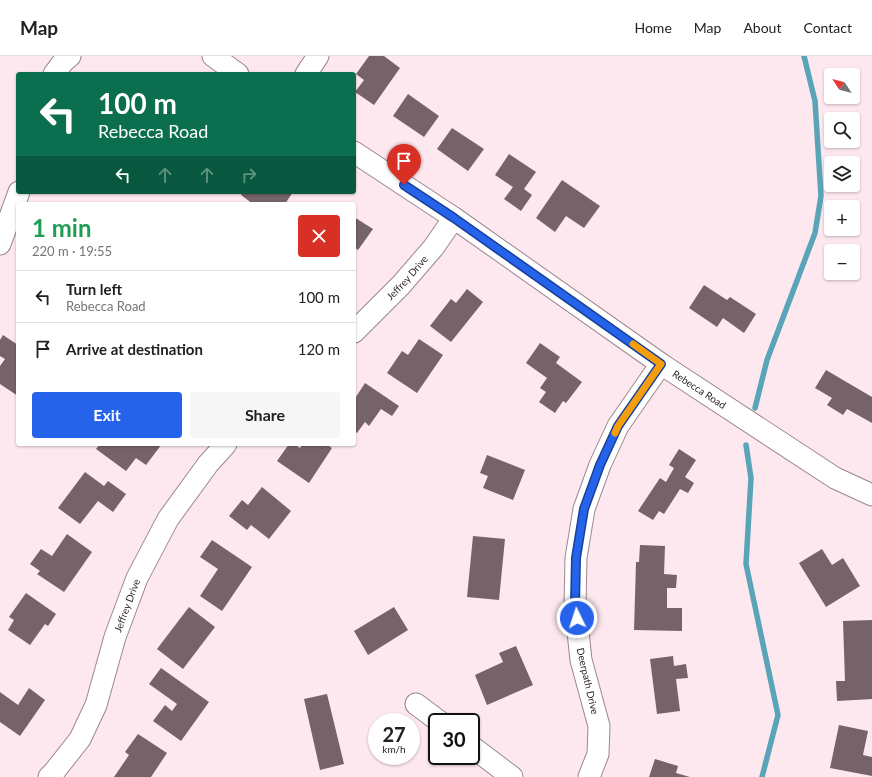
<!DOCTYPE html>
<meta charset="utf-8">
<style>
body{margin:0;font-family:Lato,sans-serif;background:#f6f6f6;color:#202124;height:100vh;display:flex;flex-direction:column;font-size:15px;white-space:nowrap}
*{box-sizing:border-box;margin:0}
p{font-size:13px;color:#757577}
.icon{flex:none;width:22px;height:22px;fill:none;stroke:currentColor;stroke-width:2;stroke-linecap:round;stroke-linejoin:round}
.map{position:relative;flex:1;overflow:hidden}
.drawer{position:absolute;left:16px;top:146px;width:340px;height:244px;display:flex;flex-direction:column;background:#fff;border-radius:4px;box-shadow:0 1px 3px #0004}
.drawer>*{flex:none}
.top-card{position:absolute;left:16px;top:16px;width:340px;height:122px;border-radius:4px;box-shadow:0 1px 3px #0004;background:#0b6e4f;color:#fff;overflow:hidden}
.needle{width:26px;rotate:306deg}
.fabs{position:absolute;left:824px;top:12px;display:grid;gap:8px}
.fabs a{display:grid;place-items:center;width:36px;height:36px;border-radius:4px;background:#fff;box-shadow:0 1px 3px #0004;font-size:20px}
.speed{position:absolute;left:368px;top:657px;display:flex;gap:8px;font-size:20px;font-weight:700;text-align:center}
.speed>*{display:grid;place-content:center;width:52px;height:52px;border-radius:50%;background:#fff;box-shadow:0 1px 3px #0004;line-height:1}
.speed small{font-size:10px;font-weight:400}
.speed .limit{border:2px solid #111;border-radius:6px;background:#fff;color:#111}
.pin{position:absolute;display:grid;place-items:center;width:34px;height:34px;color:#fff;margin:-41px -17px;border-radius:50% 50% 50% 0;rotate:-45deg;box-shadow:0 0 4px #0007}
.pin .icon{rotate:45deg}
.me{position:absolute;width:44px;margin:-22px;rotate:356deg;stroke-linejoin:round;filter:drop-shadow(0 0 3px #0008)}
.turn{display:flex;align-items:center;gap:14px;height:84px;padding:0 16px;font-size:18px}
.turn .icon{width:52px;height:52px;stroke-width:2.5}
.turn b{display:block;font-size:28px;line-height:34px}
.lanes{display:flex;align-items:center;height:38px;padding:0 16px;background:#0003;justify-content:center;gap:20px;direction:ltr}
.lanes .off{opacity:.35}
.round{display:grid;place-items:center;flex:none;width:42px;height:42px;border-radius:4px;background:#f6f6f6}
.summary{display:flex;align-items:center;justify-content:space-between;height:68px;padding:0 16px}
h1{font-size:24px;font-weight:700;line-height:30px;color:#1e9e55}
.button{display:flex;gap:8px;margin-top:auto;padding:8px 16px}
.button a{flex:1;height:46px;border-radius:4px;background:#2563eb;color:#fff;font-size:16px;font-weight:700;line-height:46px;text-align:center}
.button a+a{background:#f6f6f6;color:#202124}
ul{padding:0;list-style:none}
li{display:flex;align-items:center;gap:12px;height:52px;padding:0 16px;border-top:1px solid #e0e0e0}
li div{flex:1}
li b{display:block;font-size:15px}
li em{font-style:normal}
header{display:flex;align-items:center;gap:24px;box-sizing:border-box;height:56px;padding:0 20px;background:#fff;border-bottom:1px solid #e0e0e0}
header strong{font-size:19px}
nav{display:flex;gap:22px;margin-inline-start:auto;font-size:14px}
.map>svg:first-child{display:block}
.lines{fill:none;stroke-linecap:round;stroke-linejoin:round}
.stream{stroke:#5aa4b8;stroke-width:5.5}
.building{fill:#766369}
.minor-casing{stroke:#9b888e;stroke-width:23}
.minor{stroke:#fff;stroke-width:21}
.route-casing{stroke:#184099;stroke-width:10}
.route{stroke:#2563eb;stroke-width:7}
.slow{stroke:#f59e0b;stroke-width:7}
.labels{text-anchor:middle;stroke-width:4;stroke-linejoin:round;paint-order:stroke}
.street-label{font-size:10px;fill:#2e2629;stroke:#fff}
</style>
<header>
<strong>Map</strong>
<nav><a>Home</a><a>Map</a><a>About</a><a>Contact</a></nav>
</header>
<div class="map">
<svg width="872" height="721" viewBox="0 0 872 721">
<rect width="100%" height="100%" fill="#fee8ef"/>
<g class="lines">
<g class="stream">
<polyline points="755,352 767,304 815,177 821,140 815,45 804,0"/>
<polyline points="746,389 751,422 746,508 778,659 762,721"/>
</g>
</g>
<g class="building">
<polygon points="369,0 384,0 400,12 374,49 355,36 364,24 356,18"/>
<polygon points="408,38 439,60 424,81 393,60"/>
<polygon points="452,72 484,93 468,115 437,93"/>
<polygon points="509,98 536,116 524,133 532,139 521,155 504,143 513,131 495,119"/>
<polygon points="562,124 600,150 584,172 566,160 555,176 536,162"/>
<polygon points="243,136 293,136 285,148 253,148 241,139"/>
<polygon points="354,161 373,173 358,194 354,191"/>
<polygon points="704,229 727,244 730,241 756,258 744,277 723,262 717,271 689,252"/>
<polygon points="467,233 483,246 451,286 430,270 451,243 456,247"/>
<polygon points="3,279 18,289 18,340 0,328 0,310 5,303 0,300 0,284"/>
<polygon points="419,283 443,299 417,337 387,317 402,295 408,299"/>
<polygon points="540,287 560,301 556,307 582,326 566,347 563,345 555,357 539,346 546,336 540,332 547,322 526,307"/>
<polygon points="826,314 872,341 872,367 847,353 843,359 827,349 832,342 815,332"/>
<polygon points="365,327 399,350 392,360 381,353 369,370 365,366 357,377 354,375 354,344"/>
<polygon points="100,388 162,388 146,409 136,402 126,415 96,393"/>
<polygon points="289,388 294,388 300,392 303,388 326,388 332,392 309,427 277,405"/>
<polygon points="679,393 696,404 685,421 694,427 688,437 680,433 664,458 659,455 653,464 638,455 660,422 666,426 674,412 669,409"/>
<polygon points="487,399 525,414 513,444 483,432 488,420 480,417"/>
<polygon points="85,416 104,430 108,425 126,438 113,456 98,445 80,468 58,452"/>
<polygon points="262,431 291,455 269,483 251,469 247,474 229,460 242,444 248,449"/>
<polygon points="67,478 92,496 64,536 37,518 40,515 30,508 41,493 52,500"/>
<polygon points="473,480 505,483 499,544 467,541"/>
<polygon points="212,484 252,511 222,555 200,540 218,513 200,501"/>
<polygon points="640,489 665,490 664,518 677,519 676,532 667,532 667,552 682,552 682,575 634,574 636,506 639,506"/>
<polygon points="822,493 832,509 843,502 860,530 826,551 799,507"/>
<polygon points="26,537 56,558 48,570 45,568 30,589 8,574 14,564 9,561"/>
<polygon points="189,551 215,571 183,613 157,593"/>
<polygon points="394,551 408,574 368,599 354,575"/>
<polygon points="872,564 872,643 837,645 836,625 845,625 843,565"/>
<polygon points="516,590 533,629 487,649 475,619 503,606 499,597"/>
<polygon points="673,600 674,610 686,608 688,622 676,623 680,655 657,658 650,603"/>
<polygon points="161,612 209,646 181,685 153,665 165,649 172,655 177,648 149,628"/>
<polygon points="29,632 45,644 20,680 0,666 0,636 18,649"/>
<polygon points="327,638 344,708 320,714 304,643"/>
<polygon points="839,669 868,675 863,699 872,701 872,720 830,712"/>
<polygon points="138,678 167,697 151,721 114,721 129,699 125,696"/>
<polygon points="655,703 678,710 676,717 690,721 649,721"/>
</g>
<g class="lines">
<g class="minor-casing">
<g id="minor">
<polyline points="213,0 238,18"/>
<polyline points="54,18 63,6 70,0"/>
<polyline points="306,18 318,0"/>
<path id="s1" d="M354,96L454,162L661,308L835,422L872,439"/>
<polyline points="0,188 19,136"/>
<path id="s2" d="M354,276L401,229L433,192L454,162"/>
<polyline points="416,648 440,666"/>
<polyline points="471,690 512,721"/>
<path id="s3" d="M49,721L54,716L80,683L96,649L115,581L137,522L168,463L208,408L226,388"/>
<polyline points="589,721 598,698 599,670 581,604 575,548 576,502 584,453 600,409 618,370 661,308"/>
</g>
</g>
<use href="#minor" class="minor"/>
</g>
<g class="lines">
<g class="route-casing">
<polyline id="route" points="404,129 454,162 661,308 618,370 600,409 584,453 576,502 575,548 577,562"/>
</g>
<use href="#route" class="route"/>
<polyline class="slow" points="615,377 618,370 661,308 633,288"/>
</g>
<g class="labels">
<g class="street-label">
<text dy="4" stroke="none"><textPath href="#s2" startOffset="76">Jeffrey Drive</textPath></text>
<text dy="4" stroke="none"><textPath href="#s1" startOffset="419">Rebecca Road</textPath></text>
<text dy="4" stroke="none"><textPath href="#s3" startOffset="191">Jeffrey Drive</textPath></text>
<text transform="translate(588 625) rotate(77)" y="4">Deerpath Drive</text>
</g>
</g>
</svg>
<div class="fabs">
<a><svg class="needle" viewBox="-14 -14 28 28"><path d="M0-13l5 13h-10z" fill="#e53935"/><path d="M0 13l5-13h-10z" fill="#757577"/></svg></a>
<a><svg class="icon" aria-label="search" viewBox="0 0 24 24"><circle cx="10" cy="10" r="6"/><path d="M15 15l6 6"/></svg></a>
<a><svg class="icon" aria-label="layers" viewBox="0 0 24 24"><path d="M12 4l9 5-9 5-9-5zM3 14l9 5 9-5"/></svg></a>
<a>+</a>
<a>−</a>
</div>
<div class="speed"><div>27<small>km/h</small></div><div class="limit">30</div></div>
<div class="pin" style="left:404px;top:129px;background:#d93025"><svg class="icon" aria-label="arrive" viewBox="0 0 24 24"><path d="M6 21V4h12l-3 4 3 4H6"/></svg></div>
<svg class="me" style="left:577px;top:562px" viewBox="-20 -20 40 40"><circle r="17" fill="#2563eb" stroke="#fff" stroke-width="3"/><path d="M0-11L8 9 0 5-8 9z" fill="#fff"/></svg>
<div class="top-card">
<div class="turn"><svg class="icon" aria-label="left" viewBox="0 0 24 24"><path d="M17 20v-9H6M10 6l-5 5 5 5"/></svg><div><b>100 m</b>Rebecca Road</div></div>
<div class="lanes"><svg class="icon" aria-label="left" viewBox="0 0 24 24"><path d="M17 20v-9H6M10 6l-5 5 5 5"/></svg><svg class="icon off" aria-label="ahead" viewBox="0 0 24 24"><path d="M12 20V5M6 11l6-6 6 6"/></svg><svg class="icon off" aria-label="ahead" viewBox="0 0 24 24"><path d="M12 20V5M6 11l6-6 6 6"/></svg><svg class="icon off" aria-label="right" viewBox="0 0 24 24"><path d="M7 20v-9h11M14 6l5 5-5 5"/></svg></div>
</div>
<section class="drawer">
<div class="summary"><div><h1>1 min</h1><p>220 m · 19:55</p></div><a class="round" style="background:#d93025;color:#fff"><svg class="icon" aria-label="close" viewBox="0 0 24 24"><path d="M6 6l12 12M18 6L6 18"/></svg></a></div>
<ul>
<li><svg class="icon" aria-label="left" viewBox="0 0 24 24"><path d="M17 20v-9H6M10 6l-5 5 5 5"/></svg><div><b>Turn left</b><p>Rebecca Road</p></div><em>100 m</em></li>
<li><svg class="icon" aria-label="arrive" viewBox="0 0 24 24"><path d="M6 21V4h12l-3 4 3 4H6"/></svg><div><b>Arrive at destination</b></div><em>120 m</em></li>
</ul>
<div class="button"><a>Exit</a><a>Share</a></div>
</section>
</div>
